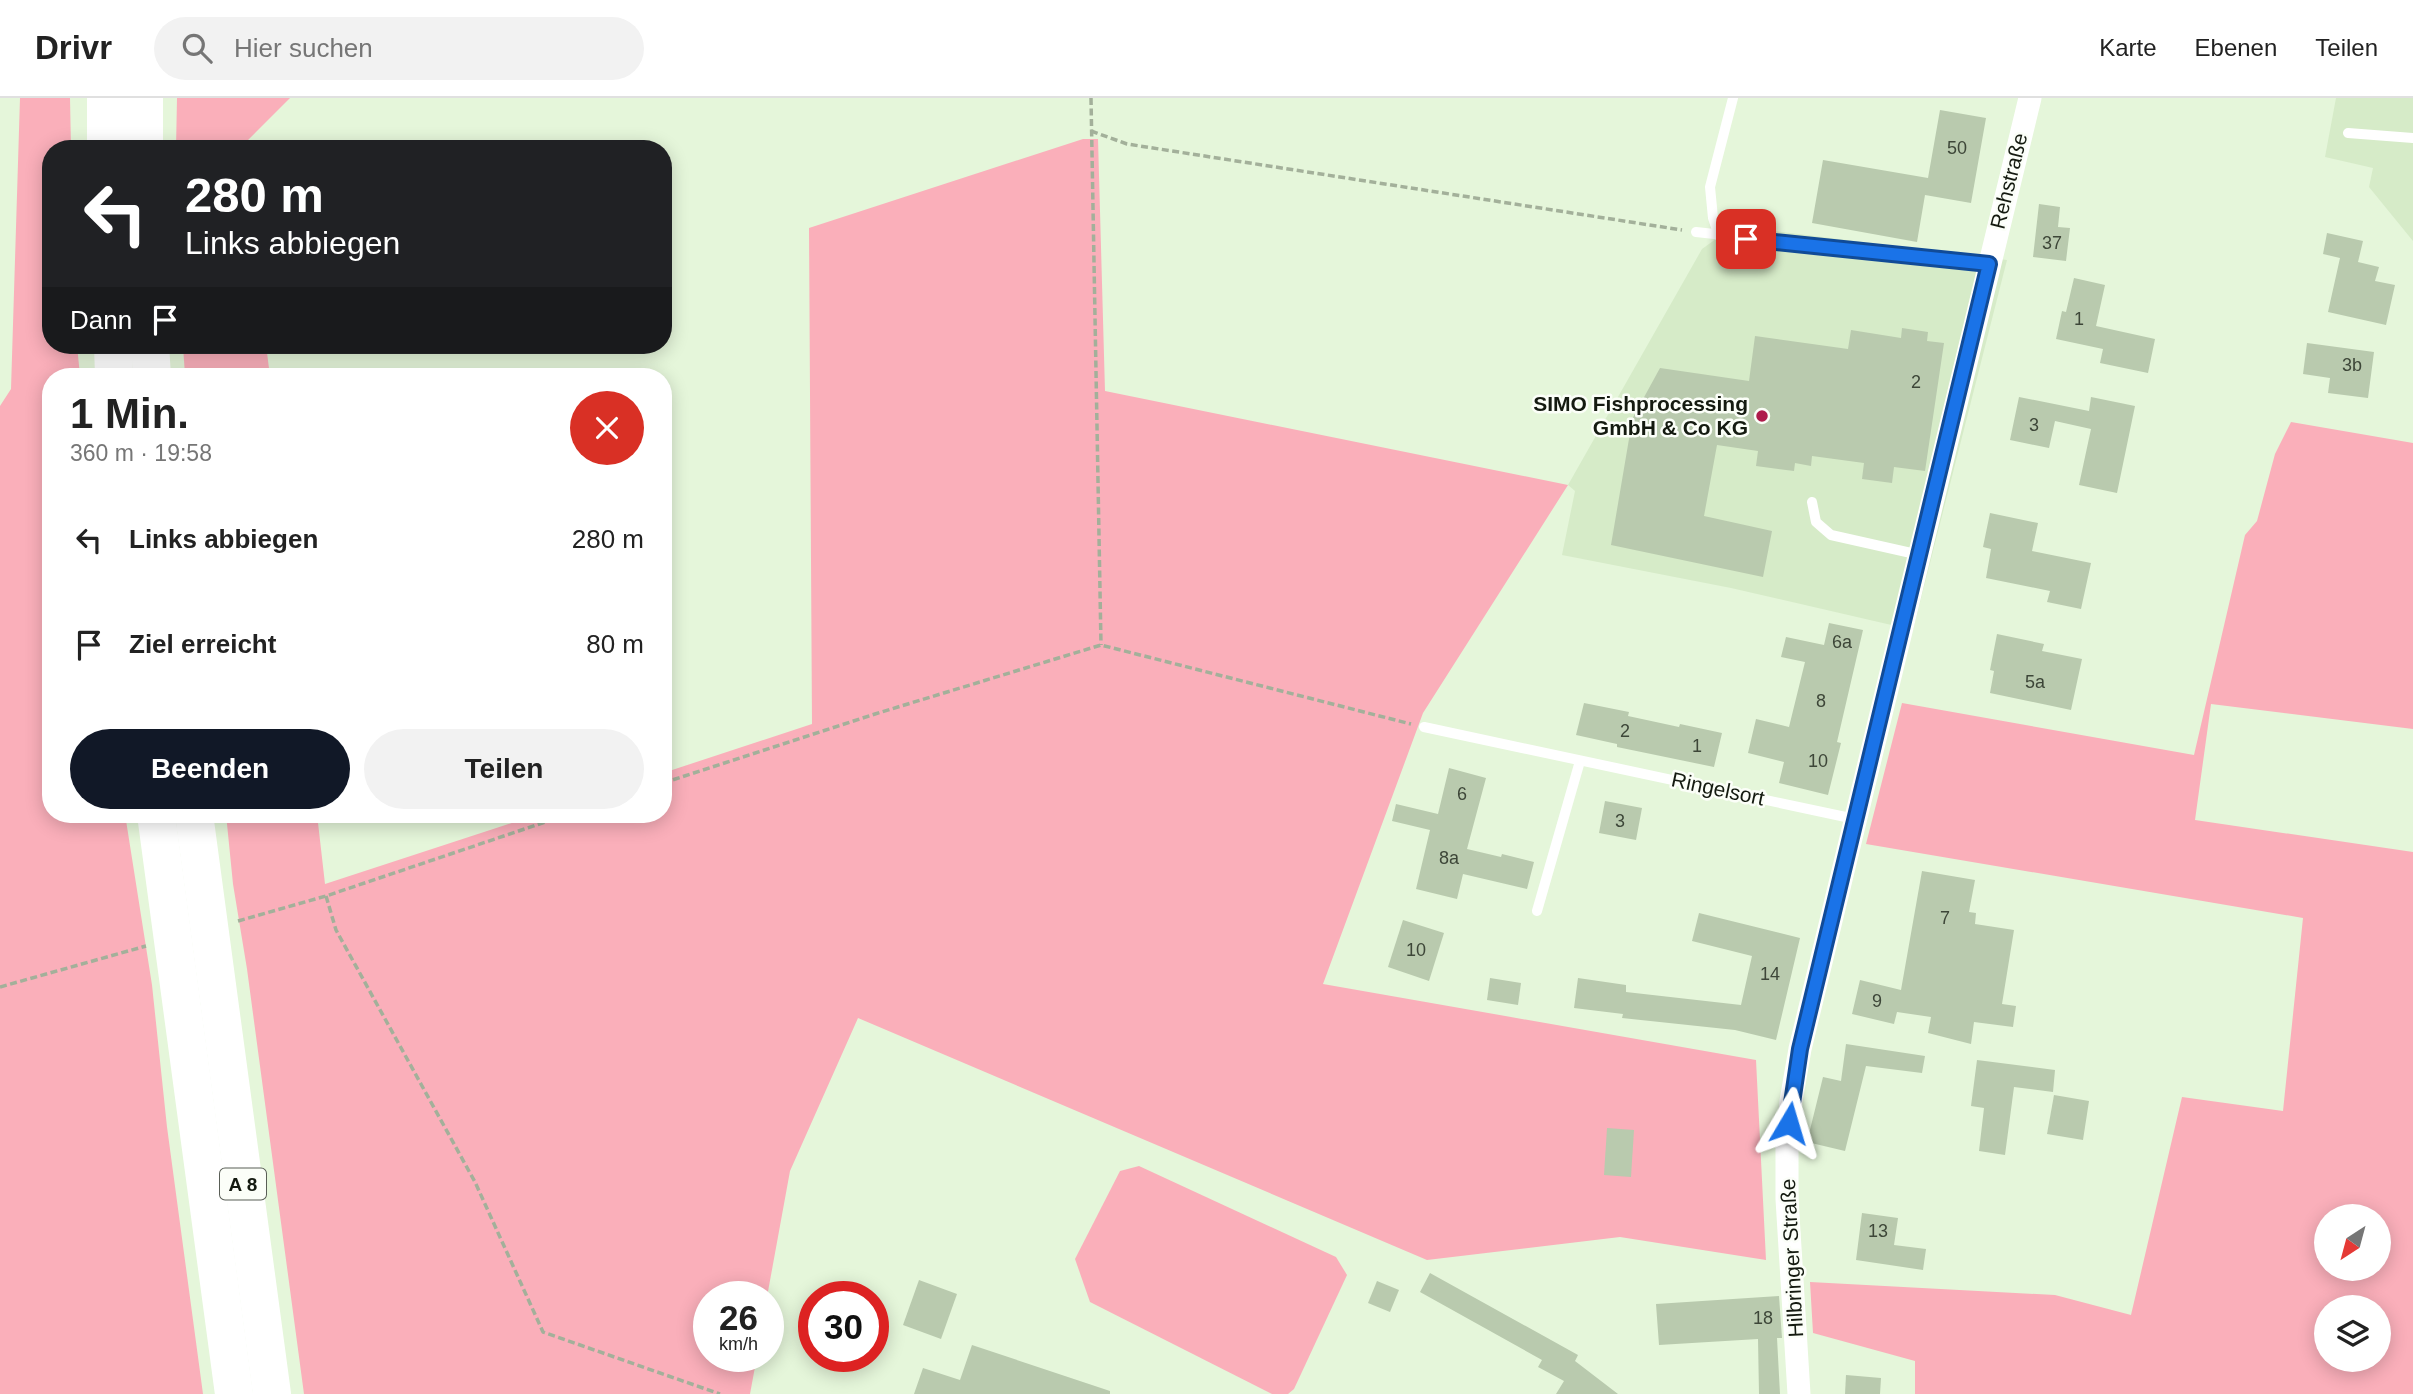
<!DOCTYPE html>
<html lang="de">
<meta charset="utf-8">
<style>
body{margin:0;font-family:Arial,sans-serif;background:#f2f2f2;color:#222;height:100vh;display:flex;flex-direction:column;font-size:26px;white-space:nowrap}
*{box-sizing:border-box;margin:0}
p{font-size:23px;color:#767676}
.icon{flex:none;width:38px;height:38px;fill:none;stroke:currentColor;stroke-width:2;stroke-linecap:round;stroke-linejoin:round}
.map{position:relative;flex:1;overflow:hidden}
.details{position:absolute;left:42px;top:270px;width:630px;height:455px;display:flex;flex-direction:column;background:#fff;border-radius:28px;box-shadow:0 4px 18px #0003}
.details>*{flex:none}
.guide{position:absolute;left:42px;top:42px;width:630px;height:214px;border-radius:28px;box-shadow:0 4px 18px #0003;background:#202124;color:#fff;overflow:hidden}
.needle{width:46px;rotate:216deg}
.tools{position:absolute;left:2314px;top:1106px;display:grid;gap:14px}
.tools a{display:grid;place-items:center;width:77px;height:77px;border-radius:50%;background:#fff;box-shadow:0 4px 18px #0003;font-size:35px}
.speed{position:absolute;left:693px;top:1183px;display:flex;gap:14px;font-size:35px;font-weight:700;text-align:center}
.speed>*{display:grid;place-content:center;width:91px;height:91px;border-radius:50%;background:#fff;box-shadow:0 4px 18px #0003;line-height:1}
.speed small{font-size:18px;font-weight:400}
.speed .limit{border:10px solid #d22;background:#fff;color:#111}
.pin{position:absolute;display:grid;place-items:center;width:60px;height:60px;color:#fff;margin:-30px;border-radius:14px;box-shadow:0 4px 10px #0006}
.me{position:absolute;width:77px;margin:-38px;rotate:7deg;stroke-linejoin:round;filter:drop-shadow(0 0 5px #0008)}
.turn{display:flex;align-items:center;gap:24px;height:147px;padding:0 28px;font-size:32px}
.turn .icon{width:91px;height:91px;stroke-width:2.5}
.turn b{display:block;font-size:49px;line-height:60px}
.then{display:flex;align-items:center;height:66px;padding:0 28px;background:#0003;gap:14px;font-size:26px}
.round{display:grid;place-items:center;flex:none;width:74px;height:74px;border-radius:37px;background:#f2f2f2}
.head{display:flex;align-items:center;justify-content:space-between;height:119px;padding:0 28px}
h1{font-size:42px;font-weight:700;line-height:52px}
.action{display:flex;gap:14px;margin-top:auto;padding:14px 28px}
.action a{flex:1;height:80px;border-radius:42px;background:#111827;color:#fff;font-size:28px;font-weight:700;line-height:80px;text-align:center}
.action a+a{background:#f2f2f2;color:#222}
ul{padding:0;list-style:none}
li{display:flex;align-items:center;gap:21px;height:105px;padding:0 28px}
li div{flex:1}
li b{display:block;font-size:26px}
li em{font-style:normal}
header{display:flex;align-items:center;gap:42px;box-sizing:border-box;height:98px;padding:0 35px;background:#fff;border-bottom:2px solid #e0e0e0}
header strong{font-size:33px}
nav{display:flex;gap:38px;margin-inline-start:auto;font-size:24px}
.search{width:490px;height:63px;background:#f2f2f2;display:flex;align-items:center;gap:18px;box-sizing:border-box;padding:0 24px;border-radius:38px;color:#767676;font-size:26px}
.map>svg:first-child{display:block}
.built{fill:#d6ebc8}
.green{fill:#faafba;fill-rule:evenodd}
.building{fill:#b9caae}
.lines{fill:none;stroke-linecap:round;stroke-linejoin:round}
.path{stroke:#a3b09a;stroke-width:3.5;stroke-dasharray:7 3.5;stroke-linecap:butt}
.service{stroke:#fff;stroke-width:10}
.minor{stroke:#fff;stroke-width:23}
.motorway{stroke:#fff;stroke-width:38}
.route-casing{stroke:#114b97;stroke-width:18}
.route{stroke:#1a73e8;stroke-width:12}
.poi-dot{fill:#ae1c4b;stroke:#fbfef8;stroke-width:2.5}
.labels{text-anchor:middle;stroke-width:5;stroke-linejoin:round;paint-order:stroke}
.number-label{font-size:18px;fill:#3d4638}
.shield{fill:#fbfef8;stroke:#595e56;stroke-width:2}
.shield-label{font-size:19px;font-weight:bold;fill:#141a10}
.street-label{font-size:21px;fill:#141a10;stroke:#fbfef8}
.poi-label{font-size:21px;font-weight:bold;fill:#141a10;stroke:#fbfef8;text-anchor:end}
</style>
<header>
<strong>Drivr</strong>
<div class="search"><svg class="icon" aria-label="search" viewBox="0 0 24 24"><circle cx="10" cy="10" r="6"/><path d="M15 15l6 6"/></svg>Hier suchen</div>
<nav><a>Karte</a><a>Ebenen</a><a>Teilen</a></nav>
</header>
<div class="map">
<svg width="2413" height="1296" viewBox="0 0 2413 1296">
<rect width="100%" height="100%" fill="#e5f6da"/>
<g class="built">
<polygon points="2336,0 2413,0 2413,143 2369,89 2373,70 2325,59"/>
<polygon points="1734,128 2007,162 1913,532 1731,490 1562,457 1575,393 1568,387 1702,151"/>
</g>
<g class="green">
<polygon points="20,0 70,0 71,51 51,51 51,247 77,247 80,278 51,278 51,716 125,716 152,887 167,1029 203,1296 0,1296 0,308 11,291"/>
<polygon points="177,0 290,0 245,45 245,51 176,51"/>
<polygon points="1083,41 1098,41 1105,293 1568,387 1423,615 1323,886 1756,962 1766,1162 1620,1139 1427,1162 858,920 790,1073 767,1199 709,1199 709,1258 757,1258 750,1296 304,1296 247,871 233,786 226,716 317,716 325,786 539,716 663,716 663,675 812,626 809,130"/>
<polygon points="183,247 266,247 270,278 185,278"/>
<path d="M2291,324L2413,345V631L2211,606L2195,722L2413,754V1296H1915V1263L1813,1235L1810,1184L2055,1197L2131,1217L2182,999L2283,1013L2303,820L1866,746L1902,605L2194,657L2245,437L2257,423L2275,356ZM2378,1118V1171H2326V1118ZM2378,1209V1262H2326V1209Z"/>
<polygon points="1139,1068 1336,1159 1347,1177 1294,1291 1288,1296 1272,1296 1090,1204 1075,1161 1120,1073"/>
</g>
<g class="building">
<polygon points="1940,12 1986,20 1971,105 1925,97 1917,144 1812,125 1823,62 1928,80"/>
<polygon points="2039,106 2060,109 2058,129 2070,130 2066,163 2033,159"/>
<polygon points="2327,135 2363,143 2358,164 2379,169 2375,183 2395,187 2386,227 2328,214 2340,160 2323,156"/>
<polygon points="2074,180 2105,187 2096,228 2155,241 2148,275 2100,265 2103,251 2056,241 2062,213 2066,214"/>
<polygon points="1902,230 1928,234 1927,243 1944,245 1925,373 1894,369 1892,385 1862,381 1864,365 1812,358 1811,368 1795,365 1794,373 1756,368 1758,353 1717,347 1704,418 1772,433 1763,479 1611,447 1630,335 1625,334 1660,270 1749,283 1755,238 1848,251 1851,232 1901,240"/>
<polygon points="2307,245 2374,254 2368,300 2328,295 2330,280 2303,276"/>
<polygon points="2019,299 2089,313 2091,299 2135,308 2117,395 2079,387 2091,331 2055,323 2049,350 2010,342"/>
<polygon points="1990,415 2038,425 2032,453 2091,465 2081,511 2047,504 2050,493 1986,480 1991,451 1983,449"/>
<polygon points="1829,525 1863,532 1837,644 1841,645 1828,697 1779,685 1784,664 1748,655 1756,621 1789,629 1805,564 1781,559 1786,539 1824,547"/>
<polygon points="1997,536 2044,546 2042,553 2082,561 2071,612 1990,595 1994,573 1990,572"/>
<polygon points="1584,605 1629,614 1628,618 1679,629 1680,626 1722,635 1714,669 1617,649 1617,646 1576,637"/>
<polygon points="1449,670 1486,680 1467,751 1501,759 1502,756 1534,764 1527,791 1463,776 1457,801 1416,791 1430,732 1392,723 1396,706 1438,716"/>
<polygon points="1605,703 1642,710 1636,742 1599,735"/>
<polygon points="1922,773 1975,782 1969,814 1976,815 1975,826 2014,832 2002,906 2016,908 2013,929 1974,924 1971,946 1928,935 1931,919 1897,914 1894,926 1852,916 1860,882 1901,892"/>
<polygon points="1699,815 1800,840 1776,942 1735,932 1622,920 1623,916 1574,910 1578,880 1626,887 1626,894 1741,907 1752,858 1692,843"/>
<polygon points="1403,822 1444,835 1429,883 1388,869"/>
<polygon points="1490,880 1521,885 1518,907 1487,902"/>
<polygon points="1846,946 1925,958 1922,975 1866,968 1845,1053 1807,1044 1823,979 1841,983"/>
<polygon points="1977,962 2055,972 2053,994 2014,989 2005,1057 1979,1053 1984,1010 1971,1008"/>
<polygon points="2054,997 2089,1003 2083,1042 2047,1036"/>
<polygon points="1607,1030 1634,1032 1631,1079 1604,1077"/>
<polygon points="1862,1115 1898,1120 1894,1147 1926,1151 1923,1172 1856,1162"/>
<polygon points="1430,1175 1578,1257 1575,1263 1618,1296 1556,1296 1564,1283 1538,1269 1542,1262 1420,1194"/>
<polygon points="919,1182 957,1196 941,1241 903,1227"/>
<polygon points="1377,1183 1399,1192 1390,1214 1368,1205"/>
<polygon points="1779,1198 1782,1240 1777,1240 1780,1296 1759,1296 1758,1241 1659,1247 1656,1206"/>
<polygon points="972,1247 1110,1293 1110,1296 914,1296 923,1270 960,1282"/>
<polygon points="1846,1277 1881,1280 1880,1296 1845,1296"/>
</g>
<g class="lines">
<g class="path">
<polyline points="1091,0 1101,547"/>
<polyline points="1091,33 1127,46 1682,132"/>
<polyline points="663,685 875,616 1101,547 1411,626"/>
<polyline points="326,798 336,832 475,1084 543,1234 720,1296"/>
<polyline points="238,823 326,798 569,716"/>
<polyline points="0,889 146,848"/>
</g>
<g class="service">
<polyline points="2348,35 2413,40"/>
<polyline points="1696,134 1989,166"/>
<polyline points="1719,138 1713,120 1710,89 1733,0"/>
<polyline points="1812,404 1816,424 1831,437 1920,457"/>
<polyline points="1424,629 1855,721"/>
<polyline points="1537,813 1580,663"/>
</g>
<polyline class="minor" points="1799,1296 1787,1101 1787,1047 1791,1003 1800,951 2030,0"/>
<g class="motorway">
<polyline points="106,51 106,0"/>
<polyline points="144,51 144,0"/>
<polyline points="113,247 114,278"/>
<polyline points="150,247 152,278"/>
<polyline points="156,716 234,1296"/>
<polyline points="194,716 272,1296"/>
</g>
</g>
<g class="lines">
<g class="route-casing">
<polyline id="route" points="1746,141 1989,166 1800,951 1789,1025"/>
</g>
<use href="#route" class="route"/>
</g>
<circle class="poi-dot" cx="1762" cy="318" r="7"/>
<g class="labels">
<g class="number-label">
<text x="1957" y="56">50</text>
<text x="2052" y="151">37</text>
<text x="2079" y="227">1</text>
<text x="2352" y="273">3b</text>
<text x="1916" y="290">2</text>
<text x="2034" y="333">3</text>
<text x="1842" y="550">6a</text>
<text x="2035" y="590">5a</text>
<text x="1821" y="609">8</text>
<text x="1625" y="639">2</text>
<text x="1697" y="654">1</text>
<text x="1818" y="669">10</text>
<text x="1462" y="702">6</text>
<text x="1620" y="729">3</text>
<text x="1449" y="766">8a</text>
<text x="1945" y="826">7</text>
<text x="1416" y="858">10</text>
<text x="1770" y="882">14</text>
<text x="1877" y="909">9</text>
<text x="1878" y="1139">13</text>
<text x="1763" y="1226">18</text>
</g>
<rect class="shield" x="220" y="1070.5" width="46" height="31" rx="5"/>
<g class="shield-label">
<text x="243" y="1093">A 8</text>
</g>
<g class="street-label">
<text transform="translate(2009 83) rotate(-76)" y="7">Rehstraße</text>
<text transform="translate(1718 691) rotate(12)" y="7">Ringelsort</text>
<text transform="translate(1792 1160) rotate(-93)" y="7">Hilbringer Straße</text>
</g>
<g class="poi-label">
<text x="1748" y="313">SIMO Fishprocessing<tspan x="1748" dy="24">GmbH &amp; Co KG</tspan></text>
</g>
</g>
</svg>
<div class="tools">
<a><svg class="needle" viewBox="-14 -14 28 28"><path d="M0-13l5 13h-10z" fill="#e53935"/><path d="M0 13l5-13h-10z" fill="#767676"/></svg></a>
<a><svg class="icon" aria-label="layers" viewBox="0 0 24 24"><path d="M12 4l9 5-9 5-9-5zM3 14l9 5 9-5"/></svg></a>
</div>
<div class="speed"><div>26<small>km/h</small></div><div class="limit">30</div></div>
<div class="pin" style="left:1746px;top:141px;background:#d93025"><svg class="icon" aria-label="arrive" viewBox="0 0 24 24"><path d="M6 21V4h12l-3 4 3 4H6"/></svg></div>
<svg class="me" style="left:1789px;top:1025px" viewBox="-20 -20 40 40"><path d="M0-17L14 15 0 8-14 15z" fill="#1a73e8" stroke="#fff" stroke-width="4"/></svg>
<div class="guide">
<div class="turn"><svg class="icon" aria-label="left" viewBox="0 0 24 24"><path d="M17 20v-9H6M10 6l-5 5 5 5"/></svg><div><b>280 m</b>Links abbiegen</div></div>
<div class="then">Dann<svg class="icon" aria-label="arrive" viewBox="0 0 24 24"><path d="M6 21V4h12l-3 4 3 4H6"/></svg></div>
</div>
<section class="details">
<div class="head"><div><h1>1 Min.</h1><p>360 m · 19:58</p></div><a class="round" style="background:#d93025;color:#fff"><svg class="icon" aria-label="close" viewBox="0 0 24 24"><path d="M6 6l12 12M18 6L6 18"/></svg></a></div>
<ul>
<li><svg class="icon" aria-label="left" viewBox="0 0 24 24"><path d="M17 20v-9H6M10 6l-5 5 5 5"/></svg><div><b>Links abbiegen</b></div><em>280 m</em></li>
<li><svg class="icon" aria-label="arrive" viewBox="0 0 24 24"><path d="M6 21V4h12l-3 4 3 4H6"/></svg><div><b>Ziel erreicht</b></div><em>80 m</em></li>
</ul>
<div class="action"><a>Beenden</a><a>Teilen</a></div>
</section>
</div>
